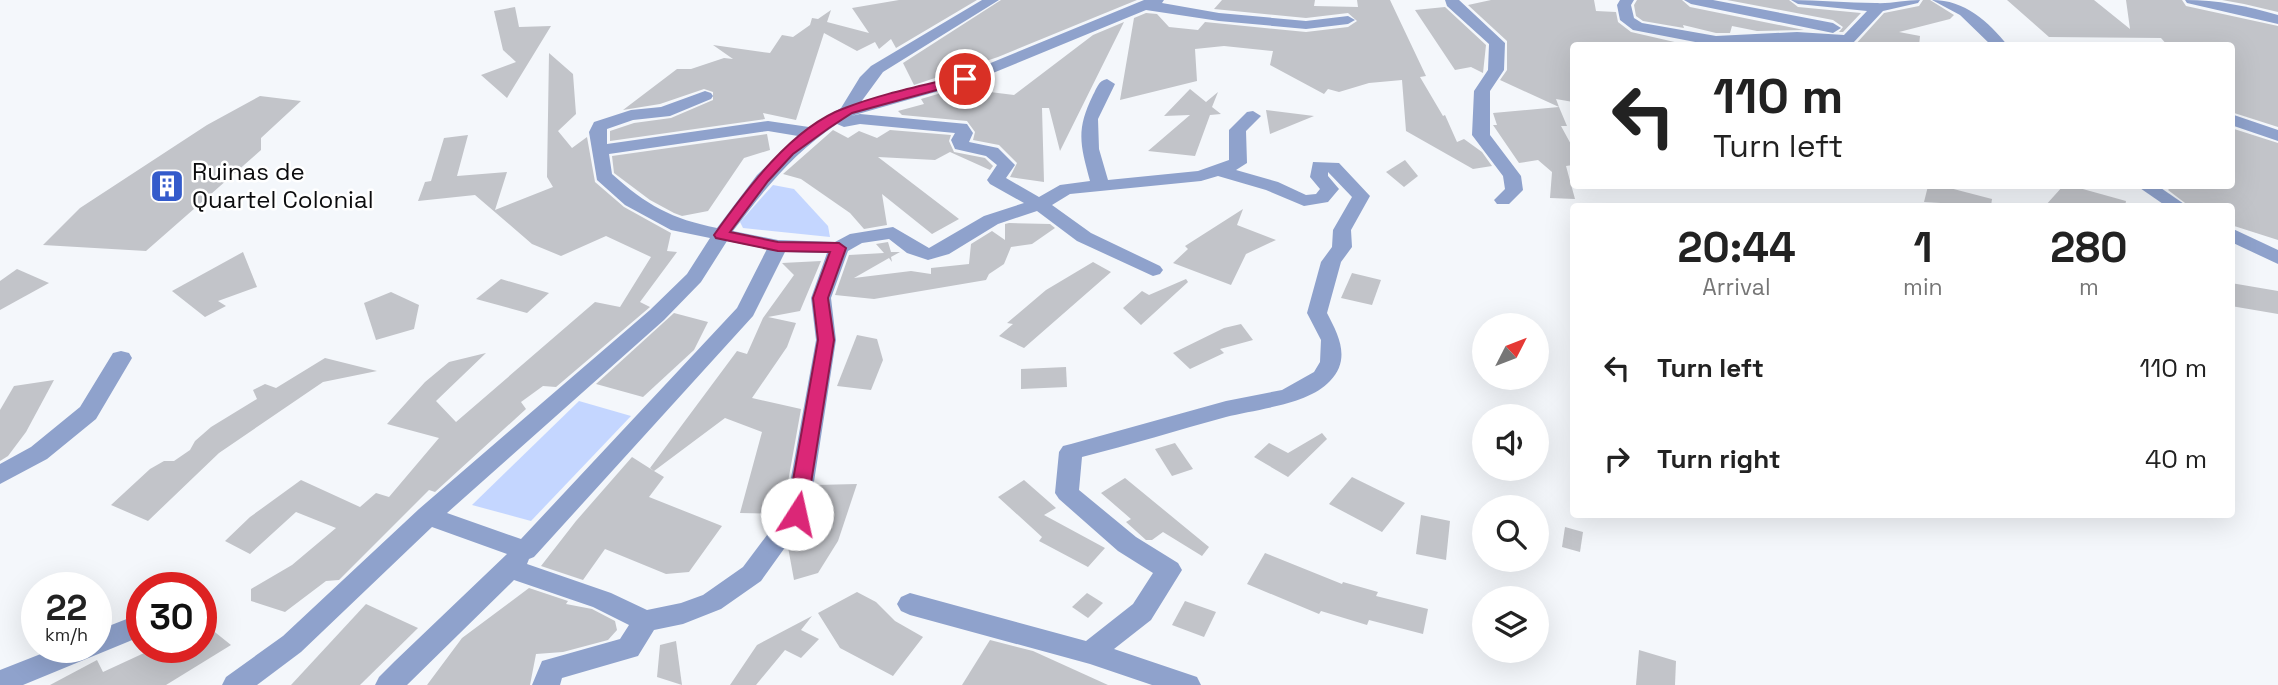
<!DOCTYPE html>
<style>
body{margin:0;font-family:"Space Grotesk",sans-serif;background:#f2f2f2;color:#222;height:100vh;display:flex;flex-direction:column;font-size:26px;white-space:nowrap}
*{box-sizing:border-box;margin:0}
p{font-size:23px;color:#767676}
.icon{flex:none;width:38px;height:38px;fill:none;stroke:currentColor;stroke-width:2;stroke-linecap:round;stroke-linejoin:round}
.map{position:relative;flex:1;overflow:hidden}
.details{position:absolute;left:1570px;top:203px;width:665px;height:315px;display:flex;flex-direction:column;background:#fff;border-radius:7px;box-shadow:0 7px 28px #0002}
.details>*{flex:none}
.top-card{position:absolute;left:1570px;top:42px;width:665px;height:147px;border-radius:7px;box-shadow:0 7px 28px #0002;background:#fff;color:#222;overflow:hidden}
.needle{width:46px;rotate:48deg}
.tools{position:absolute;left:1472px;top:313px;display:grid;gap:14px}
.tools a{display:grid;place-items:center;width:77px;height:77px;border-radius:50%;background:#fff;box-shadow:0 7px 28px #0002;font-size:35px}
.speed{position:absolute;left:21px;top:572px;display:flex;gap:14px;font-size:35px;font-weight:700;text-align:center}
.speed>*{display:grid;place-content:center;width:91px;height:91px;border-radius:50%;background:#fff;box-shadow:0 7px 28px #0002;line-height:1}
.speed small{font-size:18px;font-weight:400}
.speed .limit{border:10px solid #d22;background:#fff;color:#111}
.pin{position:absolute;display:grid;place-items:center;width:60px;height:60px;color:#fff;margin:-30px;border:4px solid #fff;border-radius:50%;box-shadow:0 2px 7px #0007}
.me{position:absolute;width:77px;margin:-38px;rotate:10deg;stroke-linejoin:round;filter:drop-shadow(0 0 5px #0008)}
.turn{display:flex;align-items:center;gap:24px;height:147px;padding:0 28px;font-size:32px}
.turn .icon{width:91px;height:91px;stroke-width:2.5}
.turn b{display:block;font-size:49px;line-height:60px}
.eta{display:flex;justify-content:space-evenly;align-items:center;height:119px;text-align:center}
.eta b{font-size:42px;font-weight:700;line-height:49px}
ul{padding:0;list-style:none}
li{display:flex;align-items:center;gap:21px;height:91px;padding:0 28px}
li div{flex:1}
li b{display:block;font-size:26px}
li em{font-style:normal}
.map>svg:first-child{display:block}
.green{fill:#c4d6ff}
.building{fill:#c2c4c9}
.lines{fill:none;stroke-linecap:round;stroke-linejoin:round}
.minor{fill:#8fa2cc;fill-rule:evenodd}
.route{fill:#db2777;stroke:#8e194d;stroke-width:2}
.labels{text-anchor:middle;stroke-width:5;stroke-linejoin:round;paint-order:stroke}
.poi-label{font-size:24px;fill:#0c0c0e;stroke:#fff;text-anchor:start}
</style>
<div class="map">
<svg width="2278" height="685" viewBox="0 0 2278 685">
<rect width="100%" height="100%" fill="#f4f7fb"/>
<g class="green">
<polygon points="773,185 794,189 828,226 830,237 743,228 740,222"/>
<polygon points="579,401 631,416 531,521 472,505"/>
</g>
<g class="building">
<polygon points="899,0 977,0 896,48 891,39 879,49 875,42 857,51 824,33 796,120 763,113 765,119 610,141 610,131 634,123 671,118 713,100 713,92 704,89 660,104 623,110 677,69 691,69 724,58 733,59 713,45 770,53 782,35 793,37 810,25 812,18 818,19 831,10 827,22 869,33 852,8"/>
<polygon points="1001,0 1137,0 998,57 914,85 903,63"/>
<polygon points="1222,0 1315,0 1314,6 1358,7 1357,0 1390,0 1426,76 1420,77 1443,116 1445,115 1457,142 1464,139 1482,152 1492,166 1473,169 1406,131 1402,80 1369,83 1339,92 1328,89 1324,94 1270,65 1273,51 1224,46 1195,49 1197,81 1120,100 1134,18 1146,13 1157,14 1169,27 1198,30 1205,22 1306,32 1348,27 1357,21 1348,13 1306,18 1214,9"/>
<polygon points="1491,0 1594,0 1596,11 1616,12 1618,22 1631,32 1692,46 1573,44 1573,102 1556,99 1559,107 1500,80 1507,70 1507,41 1468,5"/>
<polygon points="1637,0 1682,0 1690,7 1804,30 1757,31 1732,26 1730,33 1716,33 1683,25 1684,28 1643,21 1636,16 1634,5"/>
<polygon points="1727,0 1789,0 1798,7 1861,13 1843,32 1839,32 1843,27 1833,20"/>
<polygon points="1923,0 1930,0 1954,15 1950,19 1899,32 1920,36 1919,46 1854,46 1884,13 1919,6"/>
<polygon points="2007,0 2094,0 2130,29 2126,0 2182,0 2186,6 2278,26 2278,127 2231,112 2231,46 2168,46 2161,38 2049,37"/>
<polygon points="2222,0 2278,0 2278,12 2244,4"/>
<polygon points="515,7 519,27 551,26 507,98 481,75 516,62 503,50 494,11"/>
<polygon points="1445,7 1486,45 1483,73 1471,67 1455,70 1415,10"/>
<polygon points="1124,22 1060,151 1049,108 1042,108 1044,182 1010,177 1017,163 999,145 973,140 975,132 967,121 902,115 898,111 924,104 921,99 958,88 1014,95 1093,35"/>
<polygon points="549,53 573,74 576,114 558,131 572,148 587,137 595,182 624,207 671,233 667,251 677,252 640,302 650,307 556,387 543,386 521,402 526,409 435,492 429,490 339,580 326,581 285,612 251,601 251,589 292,565 336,528 296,512 250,554 225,541 250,517 301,480 360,507 376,493 389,497 439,438 387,424 425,382 449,362 486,353 436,401 456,422 595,302 620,307 651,257 606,236 561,256 532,244 475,195 418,201 425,182 431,181 444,138 468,135 457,176 507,172 495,210 553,187 547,177"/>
<polygon points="1190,89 1206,102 1218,92 1212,107 1221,114 1210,115 1195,156 1148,151 1190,115 1164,116"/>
<polygon points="260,96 301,101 261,138 261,150 146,251 43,245 80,208 207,125"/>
<polygon points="1559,107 1567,126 1561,126 1573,148 1573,165 1566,166 1575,199 1550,198 1552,172 1538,160 1519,163 1493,125 1497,125 1493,113"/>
<polygon points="1266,110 1314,116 1270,134"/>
<polygon points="2231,128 2278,143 2278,240 2231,225 2231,206 2189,206 2168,190 2172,186 2231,186"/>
<polygon points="833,130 848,138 859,131 877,138 890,130 951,135 949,141 954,152 985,158 993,166 990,170 950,152 935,160 878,157 959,219 932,234 882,194 887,225 864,229 850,213 801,179 783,174"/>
<polygon points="767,134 770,150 744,158 708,211 682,216 674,213 650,200 614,173 612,156"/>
<polygon points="1405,160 1418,176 1404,187 1386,172"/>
<polygon points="1928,186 1942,186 1992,199 1991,206 1924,202"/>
<polygon points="2063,186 2072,186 2126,201 2125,206 2045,206"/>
<polygon points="1243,209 1237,225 1276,240 1246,254 1231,285 1173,263 1188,249 1185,246"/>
<polygon points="1009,223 1050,224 1055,228 1032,244 1011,247 1004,264 989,274 986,280 874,299 835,295 849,255 884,253 876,244 888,242 891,252 900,252 891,257 892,262 889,258 854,278 911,271 931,274 931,268 969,264 971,244 992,231 1005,240 1005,224"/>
<polygon points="243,252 257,287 218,301 226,306 205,317 172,291"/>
<polygon points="821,261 800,311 768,317 796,323 787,347 752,398 801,409 783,510 780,514 740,513 762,432 725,418 654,471 664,477 649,497 722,526 689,572 666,574 605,549 583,580 541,566 576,521 632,457 654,471 650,468 737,351 747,354 763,318 794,275 782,263"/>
<polygon points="1093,262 1111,272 1024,348 999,336 1013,324 1007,323 1046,290"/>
<polygon points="17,269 49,283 0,310 0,281"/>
<polygon points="1352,273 1381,280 1372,305 1341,298"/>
<polygon points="501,279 549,293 527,313 476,299"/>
<polygon points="1186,279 1188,282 1141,325 1123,308 1142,291 1149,295"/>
<polygon points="2231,283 2278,291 2278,314 2231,306"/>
<polygon points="391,292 419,305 414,329 376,340 364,303"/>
<polygon points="674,313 708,322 694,350 643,397 596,384"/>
<polygon points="1241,324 1253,340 1220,349 1224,353 1190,369 1173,353 1224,328"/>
<polygon points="857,335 877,339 883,360 871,390 837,386"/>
<polygon points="325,358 377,371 323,382 219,453 148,521 111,505 150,469 164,461 174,461 190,450 195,441 211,427 257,399 253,390 265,384 276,388"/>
<polygon points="1066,367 1067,387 1021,389 1021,369"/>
<polygon points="54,380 26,432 8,456 0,461 0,410 14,386"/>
<polygon points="1322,433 1327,439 1288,477 1254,457 1269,443 1288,453"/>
<polygon points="1175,443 1193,469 1172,476 1155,449"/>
<polygon points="1352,477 1405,503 1382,532 1329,504"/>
<polygon points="1125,478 1209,547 1202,556 1163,532 1152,540 1146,540 1126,522 1131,519 1101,493"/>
<polygon points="1024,480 1056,508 1044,515 1105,548 1088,567 1039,541 1042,537 998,497"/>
<polygon points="857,484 838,541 818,573 794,580 788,547 811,516 816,485"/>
<polygon points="1421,515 1450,521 1446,560 1416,554"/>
<polygon points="1565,527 1583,532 1580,552 1562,547"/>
<polygon points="1265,553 1342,584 1343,582 1378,592 1376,596 1428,609 1423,634 1369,620 1367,625 1321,611 1319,614 1247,584"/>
<polygon points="529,588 568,601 566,604 592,609 615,621 617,630 608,640 563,652 536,654 530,685 427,685 462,638"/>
<polygon points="857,592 876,602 895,621 923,637 893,676 840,648 818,613"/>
<polygon points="1087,593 1103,603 1088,618 1072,607"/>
<polygon points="1185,601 1216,612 1204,637 1172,625"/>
<polygon points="366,604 418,628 360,685 291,685"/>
<polygon points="812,616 801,630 819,639 801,658 785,650 756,685 730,685 757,645"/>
<polygon points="201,621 231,645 166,685 50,685 97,660 103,672 155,648 201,648"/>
<polygon points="990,640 1033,651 1108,685 962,685"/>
<polygon points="676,641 682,685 657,677 660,645"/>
<polygon points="1639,650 1676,661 1675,685 1636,685"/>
</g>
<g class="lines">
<g class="minor">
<path d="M982,0H999L883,72L861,102L959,76L1144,0H1164L1162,3L1219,13L1306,21L1348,16L1355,20L1348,24L1306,29L1219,21L1146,10L971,82L851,116L860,114L967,124L973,133L969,142L998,148L1015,165L1006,178L1039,197L1060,185L1090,181C1080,144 1076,130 1093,95C1097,88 1098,81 1107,79L1115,84L1098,119L1099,149L1108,180L1198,171L1229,160V130L1247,112L1253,111L1261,116L1246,131L1247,163L1236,170L1278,182L1306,195L1316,194L1320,189L1310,177L1313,162L1339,163L1370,196L1351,230L1352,247L1341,262L1327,313C1339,336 1351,359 1330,381C1308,405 1256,409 1226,417C1178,430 1130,445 1082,457L1079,490L1136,537L1178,563L1182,570L1151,620L1114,649L1197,677L1201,685H1152L1090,664L910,615L901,611L897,604L901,597L910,593L1086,641L1133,604L1153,573L1118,551L1059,499L1055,493L1059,452L1063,446L1071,444L1226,401L1282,390L1314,372L1320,362L1321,340L1307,313L1321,262L1332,247L1333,230L1352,197L1328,172V176L1339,189L1328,202L1304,206L1266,190L1218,176L1201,181L1070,194L1052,205L1091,233L1160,266L1163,270L1160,274L1153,276L1077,241L1037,211L998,224L949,254L928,260L907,253L889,239L862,243L848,251L831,298L836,340L809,514L761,581L721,609L683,624L654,630L638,656L562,678L560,685H532L542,661L620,639L629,625L593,607L514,580L407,685H375L379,677L395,661L507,554L432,527L301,652L257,685H222L226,677L283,636L419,509L650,310L687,274L710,238L671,230L625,205L597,180L589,132L594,122L631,110L661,107L705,91L711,93L713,96L711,99L670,116L633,120L607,129V144L768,121L809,127L841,108L860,77L871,66ZM837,124L844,127L860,124L955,133L951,140L955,149L986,156L997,165L987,180L990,184L1024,203L984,216L929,248L893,227L850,234L835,242L778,240L733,231C764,190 793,153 837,124ZM768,131L798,136L757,175L717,228C672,219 646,205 612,174L609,154ZM727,241L767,249L737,308L521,539L447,513L664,320L701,282ZM785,252L827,253L811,298L816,340L785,511L743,567L703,595L681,603L647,610L611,593L527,564L529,559L534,557L753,316Z"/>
<polygon points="1445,0 1459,0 1505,43 1504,70 1490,91 1490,135 1521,176 1523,190 1509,204 1497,204 1494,200 1505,189 1503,176 1472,135 1474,91 1488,70 1489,44 1447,6"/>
<path d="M1620,0H1634L1631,5L1634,18L1642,23L1716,36L1797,32L1844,35L1867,11L1798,4L1791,0C1819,0 1847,3 1875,3C1890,4 1905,0 1920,0L1918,3L1883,11L1853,43L1848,45L1797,42L1716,46L1633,30L1620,20L1617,5Z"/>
<polygon points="1684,0 1713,0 1833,23 1841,28 1833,33 1691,4"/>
<path d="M1932,0C1965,0 1988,21 2008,46H1992L1960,15Z"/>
<path d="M2185,0C2218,0 2246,6 2278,15V24L2187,3Z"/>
<polygon points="2231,114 2278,130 2278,141 2231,125"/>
<polygon points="2137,186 2158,186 2187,206 2166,206"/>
<polygon points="2231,228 2278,250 2278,264 2231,242"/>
<polygon points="121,351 129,353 132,358 96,419 47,459 0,484 0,464 31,447 80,407 113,353"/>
<polygon points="142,613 142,636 23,685 0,685 0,670 56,648 96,648 96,631"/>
</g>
</g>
<path class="route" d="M965,75L971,79L970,81L852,113L829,128L793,154L768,181L730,232L778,242L839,243L846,248L828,298L834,340L806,514L803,519H790L787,514L818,340L813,298L830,252L778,251L716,238L714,235C746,190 792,127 845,108C883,93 926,85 965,75Z"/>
<defs>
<g id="building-square" transform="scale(1.75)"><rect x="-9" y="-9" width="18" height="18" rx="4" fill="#345bcb" stroke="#fff"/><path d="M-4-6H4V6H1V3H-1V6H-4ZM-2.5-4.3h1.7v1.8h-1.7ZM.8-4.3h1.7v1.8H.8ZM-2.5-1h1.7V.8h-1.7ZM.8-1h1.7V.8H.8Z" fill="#fff"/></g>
</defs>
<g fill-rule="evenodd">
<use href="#building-square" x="167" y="186"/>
</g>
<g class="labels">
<g class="poi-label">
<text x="192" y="180">Ruinas de<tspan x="192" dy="28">Quartel Colonial</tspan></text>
</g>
</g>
</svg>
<div class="tools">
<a><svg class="needle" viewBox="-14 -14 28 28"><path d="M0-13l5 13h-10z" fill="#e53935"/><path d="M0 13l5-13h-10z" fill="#767676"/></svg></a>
<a><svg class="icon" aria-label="sound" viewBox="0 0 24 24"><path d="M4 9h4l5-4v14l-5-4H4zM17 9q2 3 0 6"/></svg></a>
<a><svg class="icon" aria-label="search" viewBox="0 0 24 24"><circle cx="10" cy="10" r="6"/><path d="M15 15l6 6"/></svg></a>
<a><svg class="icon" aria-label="layers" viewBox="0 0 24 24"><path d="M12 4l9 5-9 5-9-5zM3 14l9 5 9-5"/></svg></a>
</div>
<div class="speed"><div>22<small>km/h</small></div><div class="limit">30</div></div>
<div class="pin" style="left:965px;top:79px;background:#d93025"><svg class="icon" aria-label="arrive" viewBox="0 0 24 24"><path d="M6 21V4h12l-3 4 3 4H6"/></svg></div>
<svg class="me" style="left:797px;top:514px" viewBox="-20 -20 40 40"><circle r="19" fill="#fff"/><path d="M0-13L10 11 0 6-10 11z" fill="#db2777"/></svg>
<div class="top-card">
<div class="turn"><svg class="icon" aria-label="left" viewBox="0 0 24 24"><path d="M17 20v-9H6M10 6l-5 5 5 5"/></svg><div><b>110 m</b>Turn left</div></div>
</div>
<section class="details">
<div class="eta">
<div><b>20:44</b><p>Arrival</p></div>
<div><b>1</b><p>min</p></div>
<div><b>280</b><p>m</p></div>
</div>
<ul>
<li><svg class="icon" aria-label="left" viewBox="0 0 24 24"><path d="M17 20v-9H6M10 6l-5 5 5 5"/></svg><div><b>Turn left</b></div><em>110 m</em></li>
<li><svg class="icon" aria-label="right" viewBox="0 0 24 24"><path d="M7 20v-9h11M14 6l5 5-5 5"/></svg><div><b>Turn right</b></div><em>40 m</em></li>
</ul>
</section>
</div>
